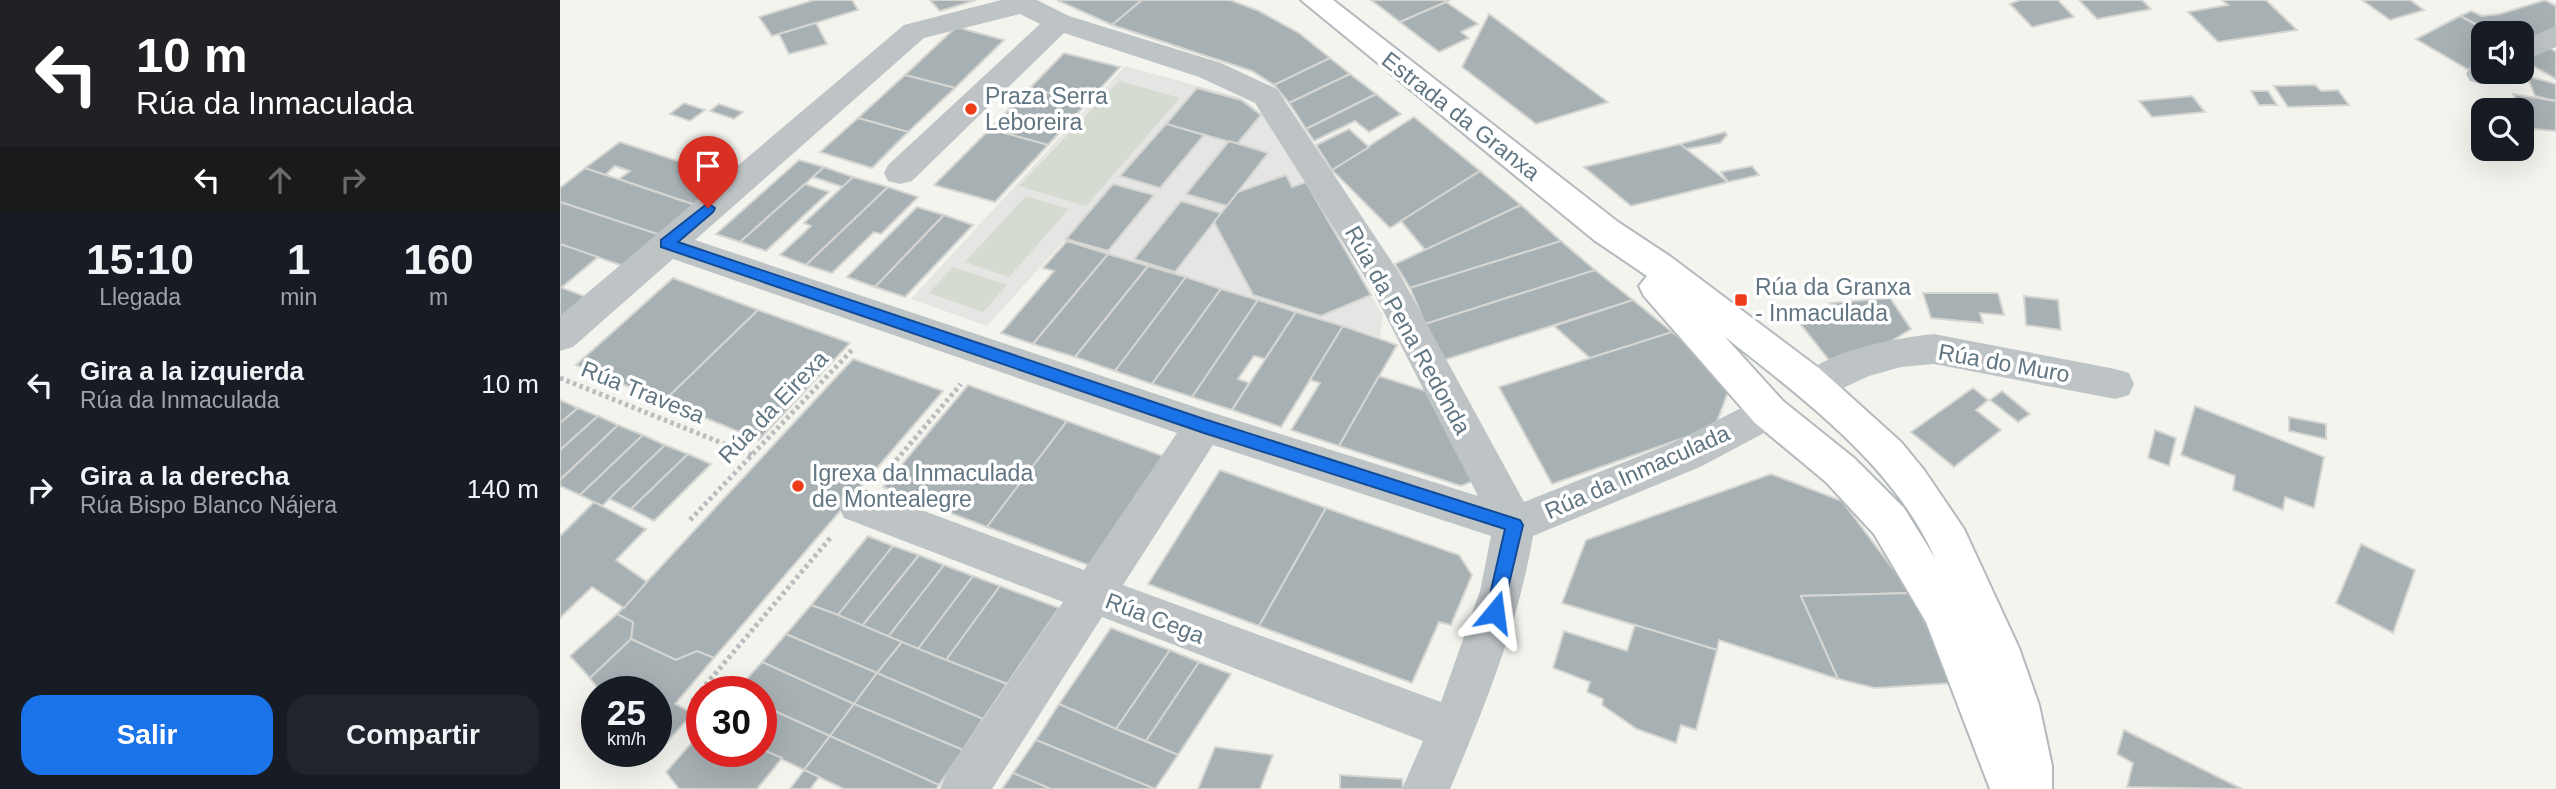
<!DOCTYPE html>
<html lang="es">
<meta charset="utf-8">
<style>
body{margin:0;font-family:Helvetica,sans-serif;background:#20242c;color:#f1f3f6;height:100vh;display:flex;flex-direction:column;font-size:26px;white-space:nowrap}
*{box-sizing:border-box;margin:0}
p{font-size:23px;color:#9ea1a6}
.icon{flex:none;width:38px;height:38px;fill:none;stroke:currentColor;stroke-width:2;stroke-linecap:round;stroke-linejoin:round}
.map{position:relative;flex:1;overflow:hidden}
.details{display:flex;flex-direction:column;background:#171b24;width:560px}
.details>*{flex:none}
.banner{background:#202124;color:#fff;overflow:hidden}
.tools{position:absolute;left:1911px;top:21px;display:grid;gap:14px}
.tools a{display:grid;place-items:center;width:63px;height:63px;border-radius:14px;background:#171b24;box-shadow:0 7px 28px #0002;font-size:35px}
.speed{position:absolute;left:21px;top:676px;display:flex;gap:14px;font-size:35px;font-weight:700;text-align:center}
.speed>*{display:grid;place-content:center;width:91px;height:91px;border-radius:50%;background:#171b24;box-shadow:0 7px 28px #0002;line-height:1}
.speed small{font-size:18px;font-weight:400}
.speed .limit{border:10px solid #d22;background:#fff;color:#111}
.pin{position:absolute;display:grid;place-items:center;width:60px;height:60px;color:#fff;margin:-72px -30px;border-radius:50% 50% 50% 0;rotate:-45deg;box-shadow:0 0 7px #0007}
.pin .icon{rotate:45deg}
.me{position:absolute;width:77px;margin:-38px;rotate:16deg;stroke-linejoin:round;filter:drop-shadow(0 0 5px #0008)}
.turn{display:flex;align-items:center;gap:24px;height:147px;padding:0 21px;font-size:32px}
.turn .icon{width:91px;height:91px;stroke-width:2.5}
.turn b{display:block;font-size:49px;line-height:60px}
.lanes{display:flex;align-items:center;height:66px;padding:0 21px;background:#0003;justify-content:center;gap:35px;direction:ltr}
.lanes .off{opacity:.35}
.eta{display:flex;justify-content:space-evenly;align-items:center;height:119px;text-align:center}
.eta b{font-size:42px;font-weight:600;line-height:49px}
.action{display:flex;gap:14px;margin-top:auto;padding:14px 21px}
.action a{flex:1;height:80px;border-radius:21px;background:#1a73e8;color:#fff;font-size:28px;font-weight:600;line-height:80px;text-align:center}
.action a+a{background:#20242c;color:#f1f3f6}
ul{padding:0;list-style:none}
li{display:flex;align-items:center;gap:21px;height:105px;padding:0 21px}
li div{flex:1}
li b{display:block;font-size:26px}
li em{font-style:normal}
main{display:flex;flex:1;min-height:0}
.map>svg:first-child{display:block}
.built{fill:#e5e5e3}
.green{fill:#d5dbd0}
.building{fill:#a7b1b4;stroke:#d5d5d2;stroke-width:2}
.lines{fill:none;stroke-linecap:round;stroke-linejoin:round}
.secondary-casing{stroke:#b3b9bd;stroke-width:4}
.path{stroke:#babdbf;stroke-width:5;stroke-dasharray:3.5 3.5;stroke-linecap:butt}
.street{fill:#bec4c6;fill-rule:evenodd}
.secondary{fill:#fff;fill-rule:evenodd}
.route{fill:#1a73e8;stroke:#114b97;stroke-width:2}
.poi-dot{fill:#ed3c17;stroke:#fff;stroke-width:2.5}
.labels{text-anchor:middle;stroke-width:7;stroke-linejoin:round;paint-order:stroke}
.poi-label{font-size:23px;fill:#617682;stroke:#fff;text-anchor:start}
.street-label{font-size:23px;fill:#617682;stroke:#fff}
</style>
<main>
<section class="details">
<div class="banner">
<div class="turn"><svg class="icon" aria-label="left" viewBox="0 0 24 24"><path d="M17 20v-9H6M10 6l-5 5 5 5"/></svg><div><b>10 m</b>Rúa da Inmaculada</div></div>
<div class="lanes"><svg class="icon" aria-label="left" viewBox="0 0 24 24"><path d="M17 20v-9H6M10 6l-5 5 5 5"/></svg><svg class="icon off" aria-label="ahead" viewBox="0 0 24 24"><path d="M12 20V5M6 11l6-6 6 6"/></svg><svg class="icon off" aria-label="right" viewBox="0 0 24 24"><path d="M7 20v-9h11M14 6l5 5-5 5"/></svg></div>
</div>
<div class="eta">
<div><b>15:10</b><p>Llegada</p></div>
<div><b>1</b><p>min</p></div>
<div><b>160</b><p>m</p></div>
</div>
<ul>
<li><svg class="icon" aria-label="left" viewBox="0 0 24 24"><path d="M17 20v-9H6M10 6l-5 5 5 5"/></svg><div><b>Gira a la izquierda</b><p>Rúa da Inmaculada</p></div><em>10 m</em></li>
<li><svg class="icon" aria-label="right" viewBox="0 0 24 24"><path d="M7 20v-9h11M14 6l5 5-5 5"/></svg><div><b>Gira a la derecha</b><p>Rúa Bispo Blanco Nájera</p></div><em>140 m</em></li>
</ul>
<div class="action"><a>Salir</a><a>Compartir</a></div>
</section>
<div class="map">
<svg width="1996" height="789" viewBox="0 0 1996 789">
<rect width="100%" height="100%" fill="#f4f4ef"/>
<polygon class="built" points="565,66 682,98 712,122 823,316 820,337 504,241 427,326 351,299"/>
<g class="green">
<polygon points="559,81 620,98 526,206 459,186"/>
<polygon points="466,196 509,209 449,277 405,262"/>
<polygon points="393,267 447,285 423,312 369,293"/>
</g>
<g class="building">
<polygon points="254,0 292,0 298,10 212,36 199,17"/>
<polygon points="370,0 416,0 380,11"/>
<polygon points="497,0 582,0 552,25"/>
<polygon points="582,0 670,0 699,11 739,33 770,58 714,85 692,71 552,25"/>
<polygon points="811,0 890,0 840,22"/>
<polygon points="1498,0 1514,17 1472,27 1450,4 1460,0"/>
<polygon points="1519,0 1582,0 1591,9 1537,19"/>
<polygon points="1662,0 1706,0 1737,30 1658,42 1628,12 1668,5"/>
<polygon points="1802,0 1850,0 1864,10 1830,20"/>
<polygon points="1985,0 1996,6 1996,31 1962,43 1962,33 1932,33 1900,16 1911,11 1922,16 1940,14"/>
<polygon points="886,2 918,24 901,32 909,38 879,52 840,22"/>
<polygon points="929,14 1048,102 976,124 902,67"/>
<polygon points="1900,16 1932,33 1923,33 1923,62 1909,70 1856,39"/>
<polygon points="256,23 267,44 229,54 219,34"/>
<polygon points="396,27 444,40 395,88 345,75"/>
<polygon points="1988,47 1996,52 1996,79 1964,61"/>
<polygon points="504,53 560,67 527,103 470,88"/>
<polygon points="770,58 790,74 729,103 714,85"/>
<polygon points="790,74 816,94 746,129 729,103"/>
<polygon points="345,75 395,88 348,132 298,118"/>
<polygon points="1967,76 1996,84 1996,101 1975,96"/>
<polygon points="1755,85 1761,91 1778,90 1789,105 1728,107 1714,86"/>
<polygon points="470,88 527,103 488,145 430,129"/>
<polygon points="637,88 681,100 701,115 677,144 606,124"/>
<polygon points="1691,91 1708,91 1717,105 1699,105"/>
<polygon points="816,94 841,114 809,132 795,121 754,141 746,129"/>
<polygon points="1953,94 1996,101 1996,131 1962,128 1962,110"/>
<polygon points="1632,96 1645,112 1592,117 1579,101"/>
<polygon points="124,103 145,110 130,121 110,114"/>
<polygon points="159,104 183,112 174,119 150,111"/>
<polygon points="854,117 920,171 830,228 772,170"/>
<polygon points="298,118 348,132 312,168 260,152"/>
<polygon points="606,124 644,135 600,188 560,176"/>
<polygon points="430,129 488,145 435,202 374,185"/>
<polygon points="789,129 809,147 772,170 756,145"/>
<polygon points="1165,132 1167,135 1160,143 1126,149 1120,144"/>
<polygon points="669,141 708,153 667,206 626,194"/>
<polygon points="60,142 170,178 138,206 59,179 70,171 55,166 45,175 25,168"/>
<polygon points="1120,144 1168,182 1071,206 1024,167"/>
<polygon points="239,160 264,167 180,242 156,234"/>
<polygon points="1192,166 1199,175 1168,182 1161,172"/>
<polygon points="264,167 293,177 283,187 253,177"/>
<polygon points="25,168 138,206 103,236 0,202 0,188"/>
<polygon points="920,171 961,205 865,250 841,221"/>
<polygon points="726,175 732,187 746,182 811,295 761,316 693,295 654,222 678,192"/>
<polygon points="293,177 328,187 246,265 220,255 251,226 244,223"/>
<polygon points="245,184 269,192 206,251 180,242"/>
<polygon points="553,184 594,195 548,251 506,239"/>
<polygon points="328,187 358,197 321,234 314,232 272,273 246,265"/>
<polygon points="621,201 661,213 615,272 574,259"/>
<polygon points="0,202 103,236 66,267 0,244"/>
<polygon points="961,205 1001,241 850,288 835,264"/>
<polygon points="357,207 384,215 315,287 287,277"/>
<polygon points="384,215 413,225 345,297 315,287"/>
<polygon points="507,241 548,254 473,344 441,333 494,271 483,268"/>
<polygon points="1001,241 1035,270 865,324 850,288"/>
<polygon points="0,244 38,257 1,288 0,287"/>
<polygon points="548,254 588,266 515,357 473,344"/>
<polygon points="588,266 626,277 555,371 515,357"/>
<polygon points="1035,270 1073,300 884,360 865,324"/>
<polygon points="626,277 661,289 592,384 555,371"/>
<polygon points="113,278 198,310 104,401 16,365"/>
<polygon points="0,287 29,298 0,324"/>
<polygon points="661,289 698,300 632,397 592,384"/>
<polygon points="1363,293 1438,293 1444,315 1420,313 1423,323 1371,318"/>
<polygon points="1464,296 1498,300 1501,330 1466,325"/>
<polygon points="1330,298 1351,329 1310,354 1269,360 1239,322 1278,313 1270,303"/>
<polygon points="698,300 736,312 705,359 694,356 678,379 689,383 672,410 632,397"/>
<polygon points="1073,300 1112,332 1030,358 994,326"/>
<polygon points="198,310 290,343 199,440 104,401"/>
<polygon points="736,312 783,326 721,427 672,410"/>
<polygon points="783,326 837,345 779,446 731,430 760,383 750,380"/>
<polygon points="1112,332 1172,381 1155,427 992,484 939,387"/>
<polygon points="293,359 383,391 154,658 137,651 116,660 71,639 73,622 57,614"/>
<polygon points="819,376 872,393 918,479 901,486 779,446"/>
<polygon points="408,385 507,421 427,527 323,487"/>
<polygon points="1413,388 1428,400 1416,410 1441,430 1394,467 1351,432"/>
<polygon points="1442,391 1470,414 1458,422 1430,400"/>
<polygon points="0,400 18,408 0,423"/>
<polygon points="1635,406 1764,457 1754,508 1725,497 1723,510 1673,490 1675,476 1621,455"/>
<polygon points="18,408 38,416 0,450 0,423"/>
<polygon points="38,416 58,425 0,480 0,450"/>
<polygon points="1729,417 1766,424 1766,439 1729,431"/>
<polygon points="507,421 611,459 536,568 427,527"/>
<polygon points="58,425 83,435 20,495 0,486 0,480"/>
<polygon points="1595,430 1616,438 1609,466 1588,458"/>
<polygon points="83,435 105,445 42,506 20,495"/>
<polygon points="105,445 128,454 71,509 49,499"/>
<polygon points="128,454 151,464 94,521 71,509"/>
<polygon points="660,470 766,508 699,626 588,584"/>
<polygon points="1211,474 1282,501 1351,593 1241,596 1278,679 1159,640 1157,650 1002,603 1026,540"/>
<polygon points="34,502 86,529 56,560 87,582 64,608 32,587 0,618 0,536"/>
<polygon points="766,508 899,555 912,575 891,625 879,622 852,683 699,626"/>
<polygon points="308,536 333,546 278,615 251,605"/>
<polygon points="1801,544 1855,570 1833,633 1776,603"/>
<polygon points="333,546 359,555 302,626 278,615"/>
<polygon points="359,555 384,565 328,637 302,626"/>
<polygon points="384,565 413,576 358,649 328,637"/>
<polygon points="413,576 440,586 386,660 358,649"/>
<polygon points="440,586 499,608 447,684 386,660"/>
<polygon points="1351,593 1393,683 1315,688 1278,679 1241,596"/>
<polygon points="251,605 278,615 342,642 317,673 226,634"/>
<polygon points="57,614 73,622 71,639 30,678 10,656"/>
<polygon points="1075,625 1157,650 1136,730 1121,725 1116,743 1077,729 1042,705 1043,699 1027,692 1030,682 993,668 1004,631 1067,651"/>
<polygon points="551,628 610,650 556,729 499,704"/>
<polygon points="226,634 317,673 294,704 202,662"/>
<polygon points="71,639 116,660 137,651 154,658 115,704 133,713 92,759 86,751 96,751 96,691 40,691 30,678"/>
<polygon points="342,642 386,660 447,684 423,719 317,673"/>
<polygon points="610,650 639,662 586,741 556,729"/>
<polygon points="202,662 294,704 270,736 201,705 201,691 176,691"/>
<polygon points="639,662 671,674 618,755 586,741"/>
<polygon points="317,673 423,719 403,750 294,704"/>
<polygon points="294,704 403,750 379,785 270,736"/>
<polygon points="499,704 556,729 618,755 595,789 476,740"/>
<polygon points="201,705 270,736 244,770 201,749"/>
<polygon points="1564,730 1682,789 1567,787 1573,763 1557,754"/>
<polygon points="142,731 142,751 201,749 222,758 197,789 119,789 106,772"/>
<polygon points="270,736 379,785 376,789 284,789 244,770"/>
<polygon points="476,740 595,789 491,789 453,773"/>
<polygon points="655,747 713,755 700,789 638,789"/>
<polygon points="244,770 259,777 250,789 230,789"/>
<polygon points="453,773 491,789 442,789"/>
<polygon points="780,775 842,779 843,789 780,789"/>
</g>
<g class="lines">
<g class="secondary-casing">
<path id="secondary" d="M741,0H773L1058,222L1111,257L1260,369L1341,442L1364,470L1404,529L1459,648L1479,705L1492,766V789H1430L1366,622L1314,534L1266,482L1195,423L1084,296L1079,286L1087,276L1034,240ZM1164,336C1242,398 1333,464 1375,558L1344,508L1294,458L1223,401Z"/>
</g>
<g class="path">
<polyline points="0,378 192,455"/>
<polyline points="327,471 401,384"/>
<polyline points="130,520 293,349"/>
<polyline points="132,701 272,536"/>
</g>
<g class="street">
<path d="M441,0H477L509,16L661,63L717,89L838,271L964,502L1112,443L1195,401L1209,396L1223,401L1228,412L1223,423L1140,467L973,536C958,625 925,706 890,789H842L863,741L542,617L432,789H380L387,772L503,602L284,518L278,505L284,492L299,487L524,570L617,433L113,259L13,347L0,351V316L344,25ZM460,14L480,24L328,165L324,173L328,181L340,184L352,181L504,33L639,77L695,103L811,287L918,496L644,410L135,240L364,38ZM653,445L931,536L920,591L881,702L563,585Z"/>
<polygon points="1996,26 1996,47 1962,62 1962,41"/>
<polygon points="1923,63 1923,72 1941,72 1937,79 1921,84 1910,81 1906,74 1910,67"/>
<path d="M1374,334L1555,369L1569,373L1574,384L1569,395L1555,399L1374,364L1341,367L1309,376L1255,401L1241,397L1236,386C1254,351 1338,338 1374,334Z"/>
</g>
<use href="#secondary" class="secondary"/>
</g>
<polygon class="route" points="148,203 155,208 153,212 118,242 644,419 960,520 963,525 941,618 935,620 929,618 926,612 945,529 644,433 101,247 101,240"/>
<g class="poi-dot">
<circle cx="411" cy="109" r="7"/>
<rect x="1174" y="293" width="14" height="14" rx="3.5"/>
<circle cx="238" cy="486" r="7"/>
</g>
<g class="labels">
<g class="poi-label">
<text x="425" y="104">Praza Serra<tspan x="425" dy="26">Leboreira</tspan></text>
<text x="1195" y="295">Rúa da Granxa<tspan x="1195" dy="26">- Inmaculada</tspan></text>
<text x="252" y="481">Igrexa da Inmaculada<tspan x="252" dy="26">de Montealegre</tspan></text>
</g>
<g class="street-label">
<text transform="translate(901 116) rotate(38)" y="8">Estrada da Granxa</text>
<text transform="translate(848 330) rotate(61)" y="8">Rúa da Pena Redonda</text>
<text transform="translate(1444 363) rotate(10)" y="8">Rúa do Muro</text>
<text transform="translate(83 392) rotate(22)" y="8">Rúa Travesa</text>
<text transform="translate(213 407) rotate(-46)" y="8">Rúa da Eirexa</text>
<text transform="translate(1077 472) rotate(-24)" y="8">Rúa da Inmaculada</text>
<text transform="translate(595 618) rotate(21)" y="8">Rúa Cega</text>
</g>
</g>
</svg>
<div class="tools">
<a><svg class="icon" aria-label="sound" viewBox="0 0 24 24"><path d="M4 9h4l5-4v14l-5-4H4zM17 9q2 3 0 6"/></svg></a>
<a><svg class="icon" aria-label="search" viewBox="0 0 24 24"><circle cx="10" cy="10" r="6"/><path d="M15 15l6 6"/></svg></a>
</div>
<div class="speed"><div>25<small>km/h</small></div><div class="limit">30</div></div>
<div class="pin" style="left:148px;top:208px;background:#d93025"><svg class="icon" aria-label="arrive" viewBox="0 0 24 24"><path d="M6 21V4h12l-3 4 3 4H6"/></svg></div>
<svg class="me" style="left:935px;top:612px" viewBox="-20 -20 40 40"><path d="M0-17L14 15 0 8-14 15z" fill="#1a73e8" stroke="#fff" stroke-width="4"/></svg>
</div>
</main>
